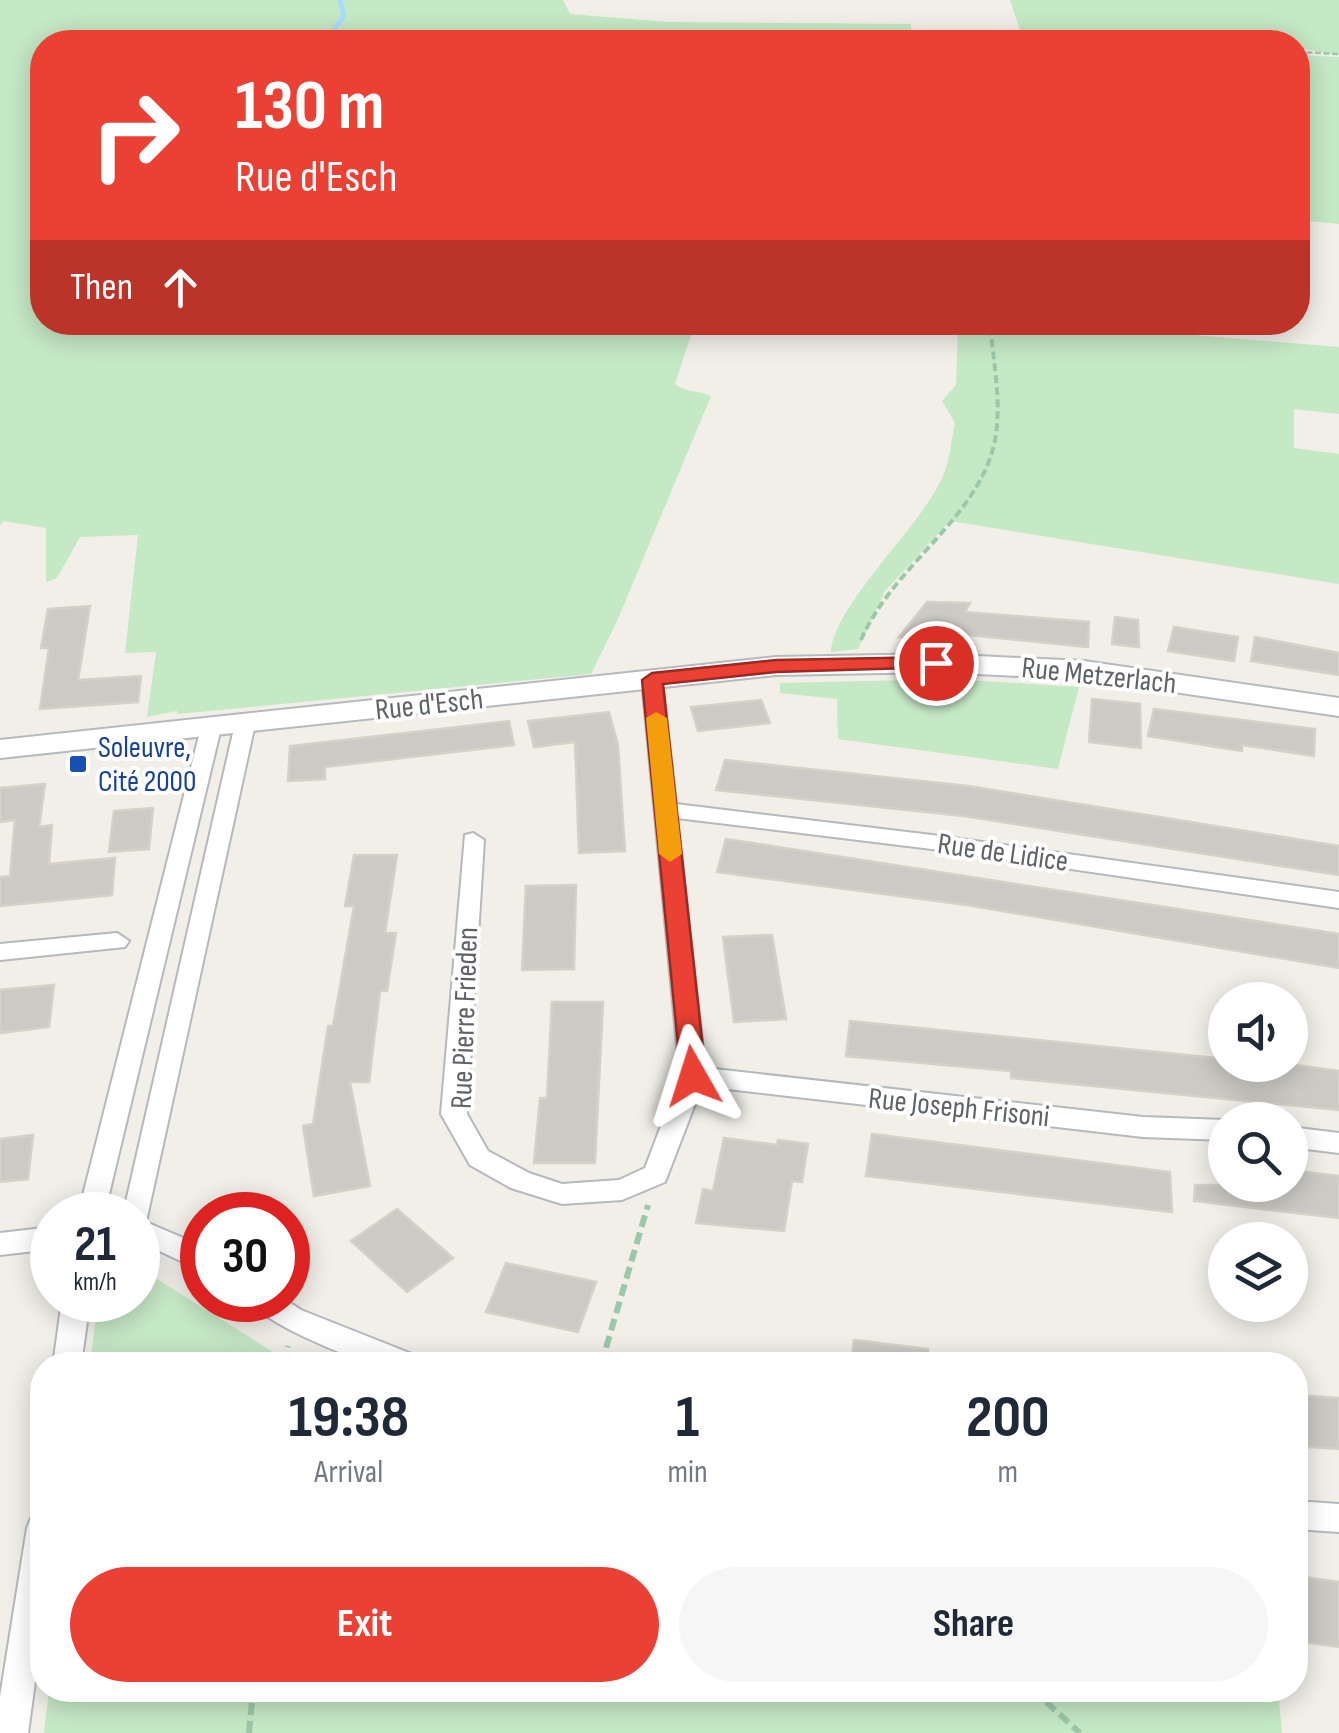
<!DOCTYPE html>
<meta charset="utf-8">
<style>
body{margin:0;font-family:"Sofia Sans Condensed",sans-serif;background:#f6f6f7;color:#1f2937;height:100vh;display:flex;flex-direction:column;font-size:38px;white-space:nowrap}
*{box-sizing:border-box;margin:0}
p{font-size:32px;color:#747a83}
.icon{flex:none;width:55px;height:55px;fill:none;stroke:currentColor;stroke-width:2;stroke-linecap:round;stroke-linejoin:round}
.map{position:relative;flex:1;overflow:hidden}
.sheet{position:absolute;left:30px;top:1352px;width:1278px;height:350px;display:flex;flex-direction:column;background:#fff;border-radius:40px;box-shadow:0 5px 25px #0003}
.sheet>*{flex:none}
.hud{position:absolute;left:30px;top:30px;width:1280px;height:305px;border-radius:40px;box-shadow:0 5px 25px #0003;background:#eb4034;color:#fff;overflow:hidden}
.fabs{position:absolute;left:1208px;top:982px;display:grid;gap:20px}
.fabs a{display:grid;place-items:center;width:100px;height:100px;border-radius:50%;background:#fff;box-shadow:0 5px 25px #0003;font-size:50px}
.speed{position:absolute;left:30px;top:1192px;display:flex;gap:20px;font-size:50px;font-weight:700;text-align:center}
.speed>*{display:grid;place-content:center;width:130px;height:130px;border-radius:50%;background:#fff;box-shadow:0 5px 25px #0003;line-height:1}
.speed small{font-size:25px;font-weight:400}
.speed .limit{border:15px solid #d22;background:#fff;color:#111}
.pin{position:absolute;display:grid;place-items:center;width:85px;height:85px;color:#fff;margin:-42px;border:5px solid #fff;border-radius:50%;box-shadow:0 2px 10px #0007}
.me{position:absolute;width:110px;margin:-55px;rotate:354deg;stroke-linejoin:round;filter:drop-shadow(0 0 8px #0008)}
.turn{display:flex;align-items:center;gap:35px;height:210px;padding:0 40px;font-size:45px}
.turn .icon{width:130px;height:130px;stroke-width:2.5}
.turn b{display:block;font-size:70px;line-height:85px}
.then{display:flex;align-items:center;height:95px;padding:0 40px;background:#0003;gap:20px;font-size:38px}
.eta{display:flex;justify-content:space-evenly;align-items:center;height:170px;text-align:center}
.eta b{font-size:60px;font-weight:700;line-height:70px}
.action{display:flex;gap:20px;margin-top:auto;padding:20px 40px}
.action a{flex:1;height:115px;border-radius:60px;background:#eb4034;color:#fff;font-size:40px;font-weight:700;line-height:115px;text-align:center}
.action a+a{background:#f6f6f7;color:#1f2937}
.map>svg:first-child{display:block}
.green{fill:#c5e8c5}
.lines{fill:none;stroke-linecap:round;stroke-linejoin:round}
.stream{stroke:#aadbff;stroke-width:5}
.building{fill:#cccac5;stroke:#d6d1c6;stroke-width:2.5}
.minor-casing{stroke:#b5b8bc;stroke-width:4}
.secondary-casing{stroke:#b6babf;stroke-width:4}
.path-far2{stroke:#9cc7a8;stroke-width:2.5;stroke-dasharray:6 2.5;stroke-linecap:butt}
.path-far1{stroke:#9cc7a8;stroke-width:4;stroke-dasharray:8 4;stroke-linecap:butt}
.path{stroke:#9cc7a8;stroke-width:6;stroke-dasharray:12 6;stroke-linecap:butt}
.minor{fill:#fff;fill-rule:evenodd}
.secondary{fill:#fff;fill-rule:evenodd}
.route{fill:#eb4034;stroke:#992a22;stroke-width:2.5}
.slow{fill:#f59e0b}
.transit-dot{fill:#1a4fb4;stroke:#fff;stroke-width:4}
.labels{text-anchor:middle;stroke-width:8;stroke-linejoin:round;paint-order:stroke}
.street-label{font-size:30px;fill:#5f6368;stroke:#fff}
.transit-label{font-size:30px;fill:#164399;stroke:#fff;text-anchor:start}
</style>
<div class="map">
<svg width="1339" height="1733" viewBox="0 0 1339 1733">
<rect width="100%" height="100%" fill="#f1efe8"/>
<g class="green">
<path d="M0,0H563L570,14L668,22L911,24L913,42H42V322L695,323L675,384C686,393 698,390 711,396L618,619L591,674L178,714L177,711L147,717L156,652L125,653L138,535L80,537L57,578L46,582V528L4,521L0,525Z"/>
<polygon points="1010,0 1339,0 1339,55 1298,48 1298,42 1024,42"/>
<polygon points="1298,55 1339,57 1339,224 1298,220"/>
<path d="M958,323H1048L1339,347V414L1294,409V448L1339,454V584L950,521L885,591L858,649L831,652C834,604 922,526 943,476C950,460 951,440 955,423L942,401L956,385Z"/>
<polygon points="952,679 1079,687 1058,769 838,739 837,699 780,693 780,683"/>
<polygon points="138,1267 286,1360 299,1365 90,1365 98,1300 138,1300"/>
<polygon points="49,1690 1278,1690 1282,1733 44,1733"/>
</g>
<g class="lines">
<polyline class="stream" points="325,42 344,16 340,0"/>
</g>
<g class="building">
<polygon points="927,602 970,603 965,612 1089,622 1088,647 959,634 899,637"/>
<polygon points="90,606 78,680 141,676 138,702 40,709 49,648 41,648 48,609"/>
<polygon points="1115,617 1138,620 1139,647 1112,644"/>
<polygon points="1174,627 1238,637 1234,661 1168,651"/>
<polygon points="1255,637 1339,653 1339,675 1251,661"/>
<polygon points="1092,699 1140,704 1141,748 1089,742"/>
<polygon points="761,700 770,723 698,731 691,707"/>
<polygon points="1154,709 1315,729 1314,756 1242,745 1242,751 1148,736"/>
<polygon points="609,712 618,745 625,851 579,853 575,742 534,747 528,721"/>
<polygon points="509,721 514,745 325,767 325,779 288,781 290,746"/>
<polygon points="725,760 968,786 1339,846 1339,875 964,816 716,790"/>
<polygon points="45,784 39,827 52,825 49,864 115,858 112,895 0,906 0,877 10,876 15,820 0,822 0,788"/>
<polygon points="153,808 149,849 109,852 114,811"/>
<polygon points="726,839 1339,934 1339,968 967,905 717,872"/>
<polygon points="354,855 397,855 385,933 396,933 387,991 380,991 369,1082 350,1082 370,1186 314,1196 303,1126 313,1124 328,1026 333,1026 354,906 345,906"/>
<polygon points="576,885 574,969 522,970 526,886"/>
<polygon points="772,935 786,1019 734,1022 723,937"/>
<polygon points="54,985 49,1027 0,1033 0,990"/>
<polygon points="552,1002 603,1002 595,1163 534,1163 540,1098 547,1098"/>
<polygon points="850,1021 1225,1059 1225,1065 1295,1065 1339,1071 1339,1110 1011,1078 1011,1071 846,1056"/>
<polygon points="872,1134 1170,1172 1172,1212 866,1176"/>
<polygon points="33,1135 28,1179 0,1182 0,1139"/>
<polygon points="724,1138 777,1145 778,1140 808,1144 802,1182 792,1181 784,1231 696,1223 703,1189 713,1191"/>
<polygon points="1290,1170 1339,1176 1339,1218 1194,1201 1195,1185 1290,1185"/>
<polygon points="397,1209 453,1258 407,1292 351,1241"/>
<polygon points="506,1263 596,1282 578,1332 486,1312"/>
<polygon points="854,1340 928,1349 927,1365 851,1365"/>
<polygon points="1295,1395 1339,1398 1339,1449 1295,1446"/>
<polygon points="1296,1576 1339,1582 1339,1647 1303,1642"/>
</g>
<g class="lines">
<g class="minor-casing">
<g id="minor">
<polygon points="652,674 662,680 676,804 940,836 1339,892 1339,908 940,850 677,818 705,1068 1143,1117 1225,1120 1225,1140 1143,1137 702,1086 665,1182 622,1200 562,1204 511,1188 470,1165 441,1114 465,835 473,833 484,840 467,1114 488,1151 529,1173 562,1184 619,1180 645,1168 680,1076 642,680"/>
<polygon points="245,718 255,724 146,1222 202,1246 202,1271 138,1241 138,1215 123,1215 235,724"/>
<polygon points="211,722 221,728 104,1215 78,1215 201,728"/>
<polygon points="117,933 129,941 125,947 0,960 0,944"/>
<polygon points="1290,1127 1339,1133 1339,1153 1290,1147"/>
<polygon points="52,1227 52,1249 0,1255 0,1233"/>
<polygon points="62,1300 90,1300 81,1365 53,1365"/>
<path d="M250,1300H286L301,1310L417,1356L421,1365C407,1365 388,1368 374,1364C349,1358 261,1322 250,1300Z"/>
<polygon points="1295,1501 1339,1504 1339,1532 1295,1529"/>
<polygon points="42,1514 42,1631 28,1733 0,1733 0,1697 27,1528 31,1518"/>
</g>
</g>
<g class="secondary-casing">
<polygon id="secondary" points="936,654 1084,661 1339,698 1339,716 1084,679 936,672 776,675 0,758 0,740 776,657"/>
</g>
<g class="path-far2">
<polyline points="818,42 818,39 878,42"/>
<polyline points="1298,52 1339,54"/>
</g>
<path class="path-far1" d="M861,640C893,566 976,520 994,445C1003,406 993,361 990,322"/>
<g class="path">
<polyline points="285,1365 288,1346"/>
<polyline points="601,1365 648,1205"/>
<polyline points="1033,1690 1080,1733"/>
<polyline points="249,1733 253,1690"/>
</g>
<use href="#minor" class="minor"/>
<use href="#secondary" class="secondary"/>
</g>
<polygon class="route" points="936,657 947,663 944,667 776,672 663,684 706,1076 702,1083 684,1083 681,1076 642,680 652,673 776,660"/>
<polygon class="slow" points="656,712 667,718 682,854 670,862 659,854 646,718"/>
<rect class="transit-dot" x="68" y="754" width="20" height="20" rx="5"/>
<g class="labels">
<g class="street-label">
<text transform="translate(1099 675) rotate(6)" y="10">Rue Metzerlach</text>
<text transform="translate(429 704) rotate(-6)" y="10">Rue d'Esch</text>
<text transform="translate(1003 852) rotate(8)" y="10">Rue de Lidice</text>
<text transform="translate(464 1018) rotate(-88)" y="10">Rue Pierre Frieden</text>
<text transform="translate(959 1107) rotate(6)" y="10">Rue Joseph Frisoni</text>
</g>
<g class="transit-label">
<text x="98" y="757">Soleuvre,<tspan x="98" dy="34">Cité 2000</tspan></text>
</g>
</g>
</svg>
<div class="fabs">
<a><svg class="icon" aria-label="sound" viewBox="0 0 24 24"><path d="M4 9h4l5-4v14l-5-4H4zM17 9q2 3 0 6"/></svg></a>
<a><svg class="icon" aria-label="search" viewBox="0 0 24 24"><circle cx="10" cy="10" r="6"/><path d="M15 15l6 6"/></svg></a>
<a><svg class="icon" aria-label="layers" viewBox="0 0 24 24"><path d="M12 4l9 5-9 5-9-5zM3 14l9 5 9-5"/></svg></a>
</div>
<div class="speed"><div>21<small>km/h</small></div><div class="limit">30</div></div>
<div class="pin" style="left:936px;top:663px;background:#d93025"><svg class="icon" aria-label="arrive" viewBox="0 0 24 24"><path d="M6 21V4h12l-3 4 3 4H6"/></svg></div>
<svg class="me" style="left:693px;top:1076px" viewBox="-20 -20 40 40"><path d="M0-17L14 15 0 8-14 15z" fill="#eb4034" stroke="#fff" stroke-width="4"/></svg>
<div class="hud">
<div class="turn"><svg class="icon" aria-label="right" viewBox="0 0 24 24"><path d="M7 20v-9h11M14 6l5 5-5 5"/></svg><div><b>130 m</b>Rue d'Esch</div></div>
<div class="then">Then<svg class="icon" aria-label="ahead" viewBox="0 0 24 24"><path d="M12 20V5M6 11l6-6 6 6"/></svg></div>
</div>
<section class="sheet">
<div class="eta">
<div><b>19:38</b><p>Arrival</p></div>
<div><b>1</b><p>min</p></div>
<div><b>200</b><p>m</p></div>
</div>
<div class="action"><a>Exit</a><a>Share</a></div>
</section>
</div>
